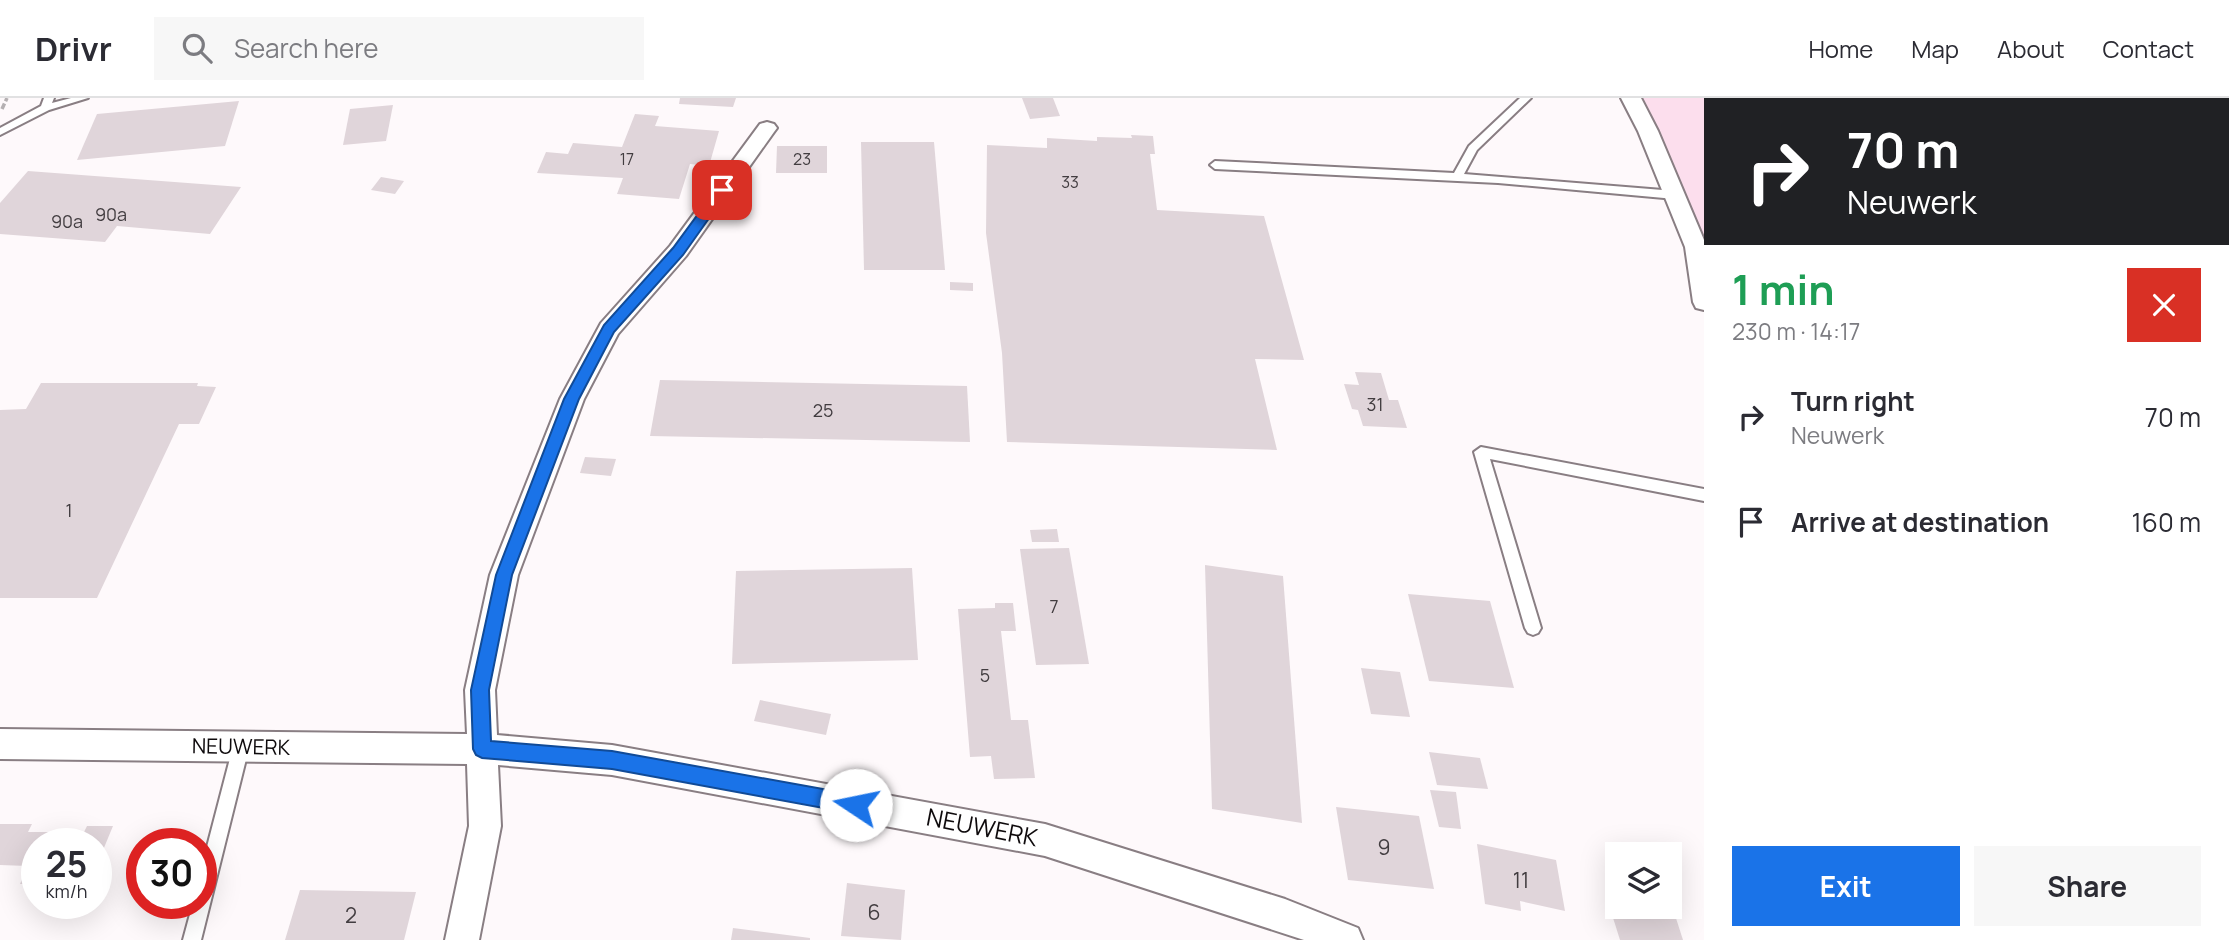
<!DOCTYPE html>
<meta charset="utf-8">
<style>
body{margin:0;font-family:Manrope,sans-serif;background:#f7f7f7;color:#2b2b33;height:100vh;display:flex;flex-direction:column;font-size:26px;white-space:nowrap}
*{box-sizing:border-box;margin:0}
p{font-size:23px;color:#7c7c81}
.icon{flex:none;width:38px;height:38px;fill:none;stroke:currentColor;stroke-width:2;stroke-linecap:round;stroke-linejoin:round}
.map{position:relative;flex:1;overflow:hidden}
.sheet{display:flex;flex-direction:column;background:#fff;width:525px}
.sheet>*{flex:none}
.top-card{background:#202124;color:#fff;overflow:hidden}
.fabs{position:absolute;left:1605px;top:744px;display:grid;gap:14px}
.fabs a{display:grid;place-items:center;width:77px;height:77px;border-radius:0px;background:#fff;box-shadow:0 7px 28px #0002;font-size:35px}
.speed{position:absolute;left:21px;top:730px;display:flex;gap:14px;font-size:35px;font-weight:700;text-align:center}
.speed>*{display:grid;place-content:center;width:91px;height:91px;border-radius:50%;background:#fff;box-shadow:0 7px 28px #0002;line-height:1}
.speed small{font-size:18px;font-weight:400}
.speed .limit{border:10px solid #d22;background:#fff;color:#111}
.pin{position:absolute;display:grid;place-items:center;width:60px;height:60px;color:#fff;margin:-30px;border-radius:14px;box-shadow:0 4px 10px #0006}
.me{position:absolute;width:77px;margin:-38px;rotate:281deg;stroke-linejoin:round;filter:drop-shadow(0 0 5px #0008)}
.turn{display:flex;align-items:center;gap:24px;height:147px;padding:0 28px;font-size:32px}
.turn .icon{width:91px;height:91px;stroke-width:2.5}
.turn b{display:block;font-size:49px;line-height:60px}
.round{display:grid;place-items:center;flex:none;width:74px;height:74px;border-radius:0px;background:#f7f7f7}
.head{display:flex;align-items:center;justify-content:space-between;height:119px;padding:0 28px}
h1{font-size:42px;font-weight:700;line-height:52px;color:#1e9e55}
.primary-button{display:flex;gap:14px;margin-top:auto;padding:14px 28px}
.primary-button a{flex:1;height:80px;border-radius:0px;background:#1a73e8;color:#fff;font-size:28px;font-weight:700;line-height:80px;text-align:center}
.primary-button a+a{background:#f7f7f7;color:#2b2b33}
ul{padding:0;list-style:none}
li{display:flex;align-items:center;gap:21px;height:105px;padding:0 28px}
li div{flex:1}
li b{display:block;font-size:26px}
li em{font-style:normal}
header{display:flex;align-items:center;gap:42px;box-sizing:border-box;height:98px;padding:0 35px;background:#fff;border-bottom:2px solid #e1e1e2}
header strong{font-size:33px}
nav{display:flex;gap:38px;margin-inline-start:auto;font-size:24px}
.search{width:490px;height:63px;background:#f7f7f7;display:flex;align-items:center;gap:18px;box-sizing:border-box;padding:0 24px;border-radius:0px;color:#7c7c81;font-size:26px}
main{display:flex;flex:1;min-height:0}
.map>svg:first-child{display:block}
.green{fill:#fcdeed}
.building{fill:#e0d5da}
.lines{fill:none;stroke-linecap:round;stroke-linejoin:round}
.lane-casing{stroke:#897e83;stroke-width:4}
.street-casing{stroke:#897e83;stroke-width:4}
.path{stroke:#b5b0b2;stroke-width:3.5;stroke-dasharray:6 2.5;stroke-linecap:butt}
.lane{fill:#fff;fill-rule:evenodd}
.street{fill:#fff;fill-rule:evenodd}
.route{fill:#1a73e8;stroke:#114b97;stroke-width:2}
.labels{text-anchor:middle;stroke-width:5;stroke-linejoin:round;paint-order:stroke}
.far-number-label{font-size:16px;fill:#423d40}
.number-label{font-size:18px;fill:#423d40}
.street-label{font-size:21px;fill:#0e0a0c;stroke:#fff}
.near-number-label{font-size:21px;fill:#423d40}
.near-street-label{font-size:24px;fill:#0e0a0c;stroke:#fff}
</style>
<header>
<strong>Drivr</strong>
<div class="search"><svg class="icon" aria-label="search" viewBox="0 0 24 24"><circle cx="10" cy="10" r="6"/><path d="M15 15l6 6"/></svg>Search here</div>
<nav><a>Home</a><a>Map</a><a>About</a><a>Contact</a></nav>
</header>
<main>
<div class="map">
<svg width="1704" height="842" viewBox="0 0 1704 842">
<rect width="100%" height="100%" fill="#fef9fb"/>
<polygon class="green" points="1625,0 1704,0 1704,140"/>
<g class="building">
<polygon points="680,0 736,0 733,9 679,6"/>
<polygon points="1022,0 1053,0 1060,18 1030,21"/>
<polygon points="239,3 225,48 77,62 97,16"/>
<polygon points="393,7 386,43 343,47 350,11"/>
<polygon points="635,16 659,18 655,28 719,33 709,68 690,66 679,101 617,96 623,80 537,75 546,54 568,56 573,45 622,49"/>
<polygon points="1131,37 1153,38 1155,56 1150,56 1157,112 1264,118 1304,262 1255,261 1277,352 1007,344 1002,255 986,135 987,47 1047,50 1047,40 1097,43 1097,39 1132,40"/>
<polygon points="861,44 934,44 945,172 864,172"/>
<polygon points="777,48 827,48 827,75 776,75"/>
<polygon points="28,73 241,89 210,136 117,128 105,144 0,136 0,105"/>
<polygon points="381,79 404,83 395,96 371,92"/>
<polygon points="950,184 973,185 973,193 950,192"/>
<polygon points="1355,274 1381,275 1389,302 1398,302 1407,330 1363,328 1358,312 1352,311 1344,286 1359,287"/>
<polygon points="660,282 967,288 970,344 650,338"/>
<polygon points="41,285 198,285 197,288 216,289 199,326 179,326 97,500 0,500 0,312 26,311"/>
<polygon points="585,359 616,361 611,378 580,375"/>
<polygon points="1057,431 1059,444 1032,444 1030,432"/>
<polygon points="1069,450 1089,566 1036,567 1020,451"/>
<polygon points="1205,467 1283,478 1302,725 1212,711"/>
<polygon points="912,470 918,562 732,566 736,473"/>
<polygon points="1408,496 1490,503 1514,590 1429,583"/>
<polygon points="995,505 1013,505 1016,533 1001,533 1011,622 1028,622 1035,680 994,681 991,658 970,659 958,511 995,510"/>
<polygon points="1361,570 1400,574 1410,619 1371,616"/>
<polygon points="760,602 831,616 826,637 754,623"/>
<polygon points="1429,654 1480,660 1488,691 1437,687"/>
<polygon points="1430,692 1456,694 1461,731 1439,729"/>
<polygon points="1336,709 1419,718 1434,791 1348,782"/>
<polygon points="0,726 32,726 28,734 84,734 87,728 113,728 96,769 96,746 37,746 37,786 20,786 28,768 0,767"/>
<polygon points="1477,746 1556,762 1565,813 1520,803 1521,813 1485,806"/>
<polygon points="847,785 905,792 901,842 841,838"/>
<polygon points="300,792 416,794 404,842 285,842"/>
<polygon points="1609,807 1674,814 1683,842 1620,842"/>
<polygon points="733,830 810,840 810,842 731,842"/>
</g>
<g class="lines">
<g class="lane-casing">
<g id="lane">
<polygon points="44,0 54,0 52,5 71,0 88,0 49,12 0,37 0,30 41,8"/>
<polygon points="1520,0 1531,0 1477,52 1464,76 1675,93 1681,97 1675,101 1498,85 1215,71 1210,67 1215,63 1454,75 1469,48"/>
<polygon points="1481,349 1704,391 1704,403 1490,361 1541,530 1538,535 1533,537 1528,535 1525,530 1474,354"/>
<polygon points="241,641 247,643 249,649 201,842 183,842 193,805 201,805 201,772 233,649 235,643"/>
</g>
</g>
<g class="street-casing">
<g id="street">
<polygon points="1621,0 1641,0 1658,33 1704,142 1704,212 1696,210 1693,204 1685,149 1638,33"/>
<polygon points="767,24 774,26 777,30 774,34 686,158 618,236 584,301 518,477 495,592 497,637 612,647 1045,726 1285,801 1358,830 1363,842 1304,842 1045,758 612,677 498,667 501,728 479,842 445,842 469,728 467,666 0,661 0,631 467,636 465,592 490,477 560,301 601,225 670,148 760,26"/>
</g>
</g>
<polyline class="path" points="2,11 7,0"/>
<use href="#lane" class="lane"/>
<use href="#street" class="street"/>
</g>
<polygon class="route" points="722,88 729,92 683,157 614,234 579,301 512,477 489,592 491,643 612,653 856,697 862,700 865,707 862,713 856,716 612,671 482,660 476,657 473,651 471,592 496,477 564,301 604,227 673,150 718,89"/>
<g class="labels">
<g class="far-number-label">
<text x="627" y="67">17</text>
<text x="802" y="67">23</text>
<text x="1070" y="90">33</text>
</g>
<g class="number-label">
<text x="111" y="123">90a</text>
<text x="67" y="130">90a</text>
<text x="1375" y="313">31</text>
<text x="823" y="319">25</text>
<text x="69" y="419">1</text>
<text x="1054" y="515">7</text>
<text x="985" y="584">5</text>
</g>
<g class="street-label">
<text transform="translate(241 649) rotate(1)" y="7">NEUWERK</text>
</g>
<g class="near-number-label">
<text x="1384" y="757">9</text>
<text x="1521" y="790">11</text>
<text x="874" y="822">6</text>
<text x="351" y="825">2</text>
</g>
<g class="near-street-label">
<text transform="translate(982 730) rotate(11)" y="8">NEUWERK</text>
</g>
</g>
</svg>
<div class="fabs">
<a><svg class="icon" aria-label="layers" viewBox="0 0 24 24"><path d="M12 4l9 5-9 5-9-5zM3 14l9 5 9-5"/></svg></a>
</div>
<div class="speed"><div>25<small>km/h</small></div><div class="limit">30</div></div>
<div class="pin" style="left:722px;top:92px;background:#d93025"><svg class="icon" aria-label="arrive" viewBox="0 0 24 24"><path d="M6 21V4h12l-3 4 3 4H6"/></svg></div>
<svg class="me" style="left:856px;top:707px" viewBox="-20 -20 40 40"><circle r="19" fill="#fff"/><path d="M0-13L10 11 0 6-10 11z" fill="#1a73e8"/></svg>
</div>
<section class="sheet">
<div class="top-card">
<div class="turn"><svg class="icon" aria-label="right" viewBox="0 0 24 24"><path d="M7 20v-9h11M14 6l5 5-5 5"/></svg><div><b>70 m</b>Neuwerk</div></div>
</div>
<div class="head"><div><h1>1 min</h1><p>230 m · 14:17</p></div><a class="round" style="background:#d93025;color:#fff"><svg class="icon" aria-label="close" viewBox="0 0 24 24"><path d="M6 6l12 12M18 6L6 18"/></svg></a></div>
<ul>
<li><svg class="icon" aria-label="right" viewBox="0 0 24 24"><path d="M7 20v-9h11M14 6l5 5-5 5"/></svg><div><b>Turn right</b><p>Neuwerk</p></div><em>70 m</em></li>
<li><svg class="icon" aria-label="arrive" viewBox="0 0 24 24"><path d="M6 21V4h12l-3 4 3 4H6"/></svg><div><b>Arrive at destination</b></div><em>160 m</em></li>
</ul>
<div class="primary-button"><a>Exit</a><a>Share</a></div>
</section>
</main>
